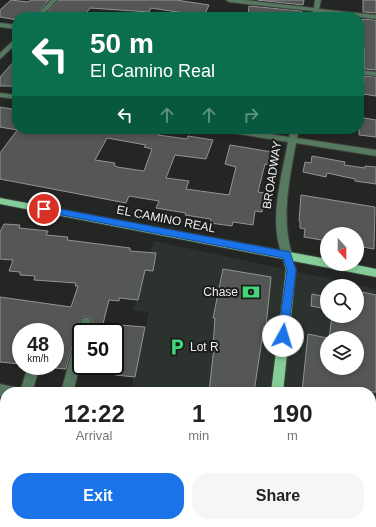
<!DOCTYPE html>
<style>
body{margin:0;font-family:Arial,sans-serif;background:#f6f6f6;color:#222;height:100vh;display:flex;flex-direction:column;font-size:15px;white-space:nowrap}
*{box-sizing:border-box;margin:0}
p{font-size:13px;color:#767676}
.icon{flex:none;width:22px;height:22px;fill:none;stroke:currentColor;stroke-width:2;stroke-linecap:round;stroke-linejoin:round}
.map{position:relative;flex:1;overflow:hidden}
.sheet{position:absolute;left:0px;top:387px;width:376px;height:140px;display:flex;flex-direction:column;background:#fff;border-radius:16px 16px 0 0;box-shadow:0 2px 6px #0003}
.sheet>*{flex:none}
.top-card{position:absolute;left:12px;top:12px;width:352px;height:122px;border-radius:16px;box-shadow:0 2px 6px #0003;background:#0b6e4f;color:#fff;overflow:hidden}
.needle{width:26px;rotate:159deg}
.controls{position:absolute;left:320px;top:227px;display:grid;gap:8px}
.controls a{display:grid;place-items:center;width:44px;height:44px;border-radius:50%;background:#fff;box-shadow:0 2px 6px #0003;font-size:20px}
.speed{position:absolute;left:12px;top:323px;display:flex;gap:8px;font-size:20px;font-weight:700;text-align:center}
.speed>*{display:grid;place-content:center;width:52px;height:52px;border-radius:50%;background:#fff;box-shadow:0 2px 6px #0003;line-height:1}
.speed small{font-size:10px;font-weight:400}
.speed .limit{border:2px solid #111;border-radius:6px;background:#fff;color:#111}
.pin{position:absolute;display:grid;place-items:center;width:34px;height:34px;color:#fff;margin:-17px;border:2px solid #fff;border-radius:50%;box-shadow:0 1px 4px #0007}
.me{position:absolute;width:44px;margin:-22px;rotate:6deg;stroke-linejoin:round;filter:drop-shadow(0 0 3px #0008)}
.turn{display:flex;align-items:center;gap:14px;height:84px;padding:0 12px;font-size:18px}
.turn .icon{width:52px;height:52px;stroke-width:2.5}
.turn b{display:block;font-size:28px;line-height:34px}
.lanes{display:flex;align-items:center;height:38px;padding:0 12px;background:#0003;justify-content:center;gap:20px;direction:ltr}
.lanes .off{opacity:.35}
.eta{display:flex;justify-content:space-evenly;align-items:center;height:68px;text-align:center}
.eta b{font-size:24px;font-weight:800;line-height:28px}
.button{display:flex;gap:8px;margin-top:auto;padding:8px 12px}
.button a{flex:1;height:46px;border-radius:16px;background:#1a73e8;color:#fff;font-size:16px;font-weight:800;line-height:46px;text-align:center}
.button a+a{background:#f6f6f6;color:#222}
.map>svg:first-child{display:block}
.built{fill:#2c332e;fill-rule:evenodd}
.building{fill:#545755;stroke:#929593;fill-rule:evenodd}
.lines{fill:none;stroke-linecap:round;stroke-linejoin:round}
.minor-casing{stroke:#404240;stroke-width:2}
.major-casing{stroke:#404240;stroke-width:2}
.minor{fill:#577960;fill-rule:evenodd}
.major{fill:#86ce99;fill-rule:evenodd}
.route{fill:#1a73e8;stroke:#114b97}
.labels{text-anchor:middle;stroke-width:4;stroke-linejoin:round;paint-order:stroke}
.street-label{font-size:12px;fill:#ecedec;stroke:#1a1d1b}
.poi-label{font-size:12px;fill:#ecedec;stroke:#1a1d1b;text-anchor:end}
</style>
<div class="map">
<svg width="376" height="527" viewBox="0 0 376 527">
<rect width="100%" height="100%" fill="#242624"/>
<path class="built" d="M154,241L376,289V527H144L145,522H371V392H130L149,312L133,310ZM327,286H357V316H327ZM327,338H357V368H327Z"/>
<g class="building">
<polygon points="11,0 28,2 31,0 49,0 34,17 17,17 17,20 0,17 0,10"/>
<polygon points="58,0 176,0 209,5 204,16 151,8 149,12 90,8 83,17 43,17"/>
<polygon points="257,0 304,0 303,5"/>
<polygon points="363,0 376,0 376,13 363,12"/>
<polygon points="249,6 302,11 301,17 248,17"/>
<polygon points="362,19 376,20 376,70 364,69 364,48 359,47"/>
<polygon points="17,58 17,86 0,86 0,77"/>
<polygon points="364,76 376,77 376,96 363,94 363,82 364,82"/>
<polygon points="0,107 17,110 17,130 0,127"/>
<polygon points="359,117 376,120 376,137 359,135"/>
<path d="M18,129H148L160,131L158,135L187,139L188,136L213,140L206,159L175,155L166,178L189,181L186,189L229,195L236,167L225,164L230,145L272,152L269,165L265,164L258,192L265,193L262,212L255,211L253,225L233,222L232,226L210,223L211,219L185,215L186,213L156,208L159,201L129,196L126,203L0,179V153ZM107,138L146,145L144,147L152,149L144,171L117,167L114,165L115,163L95,160Z"/>
<polygon points="312,156 345,162 344,165 365,168 365,166 376,167 376,184 355,181 355,179 327,173 326,177 303,172 305,162 311,163"/>
<polygon points="301,195 375,207 374,249 357,246 357,234 327,234 327,241 304,237 305,229 300,228 300,221 299,221"/>
<polygon points="4,224 20,225 19,228 48,231 46,235 68,237 67,240 130,248 130,251 156,253 153,271 145,270 138,300 119,298 119,301 109,300 101,332 92,332 92,322 91,318 85,316 81,319 77,332 78,335 76,336 74,341 66,369 55,368 55,332 30,329 29,332 21,332 21,364 0,362 0,297 71,307 78,286 75,286 76,283 34,280 35,276 20,275 20,272 9,271 13,260 0,259 0,232"/>
<polygon points="223,269 271,277 266,327 264,326 254,392 209,392 214,347 213,347 215,318 213,318"/>
<polygon points="357,291 376,295 376,392 302,392 308,334 327,338 327,368 357,368 357,338 329,338 332,316 357,316"/>
<polygon points="312,294 327,297 326,309 311,306"/>
<polygon points="120,325 145,327 135,377 115,375 115,347"/>
</g>
<g class="lines">
<g class="minor-casing">
<g id="minor">
<polygon points="51,0 57,0 41,17 35,17"/>
<polygon points="226,0 244,0 314,8 315,0 321,0 319,9 376,15 376,19 319,12 318,17 312,17 313,11 229,2"/>
<polygon points="0,23 17,25 17,29 0,27"/>
<polygon points="17,37 17,43 0,59 0,53"/>
<polygon points="359,70 376,72 376,76 359,74"/>
<polygon points="0,93 17,95 17,99 0,97"/>
<path d="M216,129H236L289,137L291,129H299L297,138L376,150V156L296,143C289,181 281,217 292,255L290,258H284C267,226 282,175 288,142L220,131Z"/>
<polygon points="86,317 90,319 91,322 90,332 81,332 81,336 78,332 82,319"/>
<polygon points="81,336 81,362 73,392 61,392 75,341 77,337"/>
<polygon points="28,366 40,366 32,392 5,392 5,397 0,396 0,384 18,388 20,392"/>
<polygon points="371,453 376,455 376,469 371,467"/>
</g>
</g>
<g class="major-casing">
<g id="major">
<polygon points="0,198 327,259 327,264 352,264 376,269 376,277 293,261 296,270 283,392 271,392 286,270 283,259 0,204"/>
<polygon points="254,522 268,522 267,527 253,527"/>
</g>
</g>
<use href="#minor" class="minor"/>
<use href="#major" class="major"/>
</g>
<polygon class="route" points="44,206 290,252 296,270 287,340 283,341 280,340 278,336 287,270 283,258 41,211 40,209"/>
<defs>
<g id="bank-bare" transform="scale(1.38)"><path d="M-6-4H6V4H-6ZM0-2.3a2.3 2.3 0 1 0 0 4.6a2.3 2.3 0 1 0 0-4.6Z" fill="#44d77a" stroke="#1a1d1b" stroke-width="2.5" paint-order="stroke"/></g>
<g id="parking-bare" transform="scale(1.38)"><path d="M-3.5-5.5H1a3.5 3.5 0 0 1 0 7H-1V5.5H-3.5ZM-1-3.4V-.6H.8a1.4 1.4 0 0 0 0-2.8Z" fill="#44d77a" stroke="#1a1d1b" stroke-width="2.5" paint-order="stroke"/></g>
</defs>
<g fill-rule="evenodd">
<use href="#bank-bare" x="251" y="292"/>
<use href="#parking-bare" x="177" y="347"/>
</g>
<g class="labels">
<g class="street-label">
<text transform="translate(272 175) rotate(-81)" y="4">BROADWAY</text>
<text transform="translate(166 219) rotate(11)" y="4">EL CAMINO REAL</text>
</g>
<g class="poi-label">
<text x="238" y="296">Chase</text>
<text x="190" y="351" text-anchor="start">Lot R</text>
</g>
</g>
</svg>
<div class="controls">
<a><svg class="needle" viewBox="-14 -14 28 28"><path d="M0-13l5 13h-10z" fill="#e53935"/><path d="M0 13l5-13h-10z" fill="#767676"/></svg></a>
<a><svg class="icon" aria-label="search" viewBox="0 0 24 24"><circle cx="10" cy="10" r="6"/><path d="M15 15l6 6"/></svg></a>
<a><svg class="icon" aria-label="layers" viewBox="0 0 24 24"><path d="M12 4l9 5-9 5-9-5zM3 14l9 5 9-5"/></svg></a>
</div>
<div class="speed"><div>48<small>km/h</small></div><div class="limit">50</div></div>
<div class="pin" style="left:44px;top:209px;background:#d93025"><svg class="icon" aria-label="arrive" viewBox="0 0 24 24"><path d="M6 21V4h12l-3 4 3 4H6"/></svg></div>
<svg class="me" style="left:283px;top:336px" viewBox="-20 -20 40 40"><circle r="19" fill="#fff"/><path d="M0-13L10 11 0 6-10 11z" fill="#1a73e8"/></svg>
<div class="top-card">
<div class="turn"><svg class="icon" aria-label="left" viewBox="0 0 24 24"><path d="M17 20v-9H6M10 6l-5 5 5 5"/></svg><div><b>50 m</b>El Camino Real</div></div>
<div class="lanes"><svg class="icon" aria-label="left" viewBox="0 0 24 24"><path d="M17 20v-9H6M10 6l-5 5 5 5"/></svg><svg class="icon off" aria-label="ahead" viewBox="0 0 24 24"><path d="M12 20V5M6 11l6-6 6 6"/></svg><svg class="icon off" aria-label="ahead" viewBox="0 0 24 24"><path d="M12 20V5M6 11l6-6 6 6"/></svg><svg class="icon off" aria-label="right" viewBox="0 0 24 24"><path d="M7 20v-9h11M14 6l5 5-5 5"/></svg></div>
</div>
<section class="sheet">
<div class="eta">
<div><b>12:22</b><p>Arrival</p></div>
<div><b>1</b><p>min</p></div>
<div><b>190</b><p>m</p></div>
</div>
<div class="button"><a>Exit</a><a>Share</a></div>
</section>
</div>
